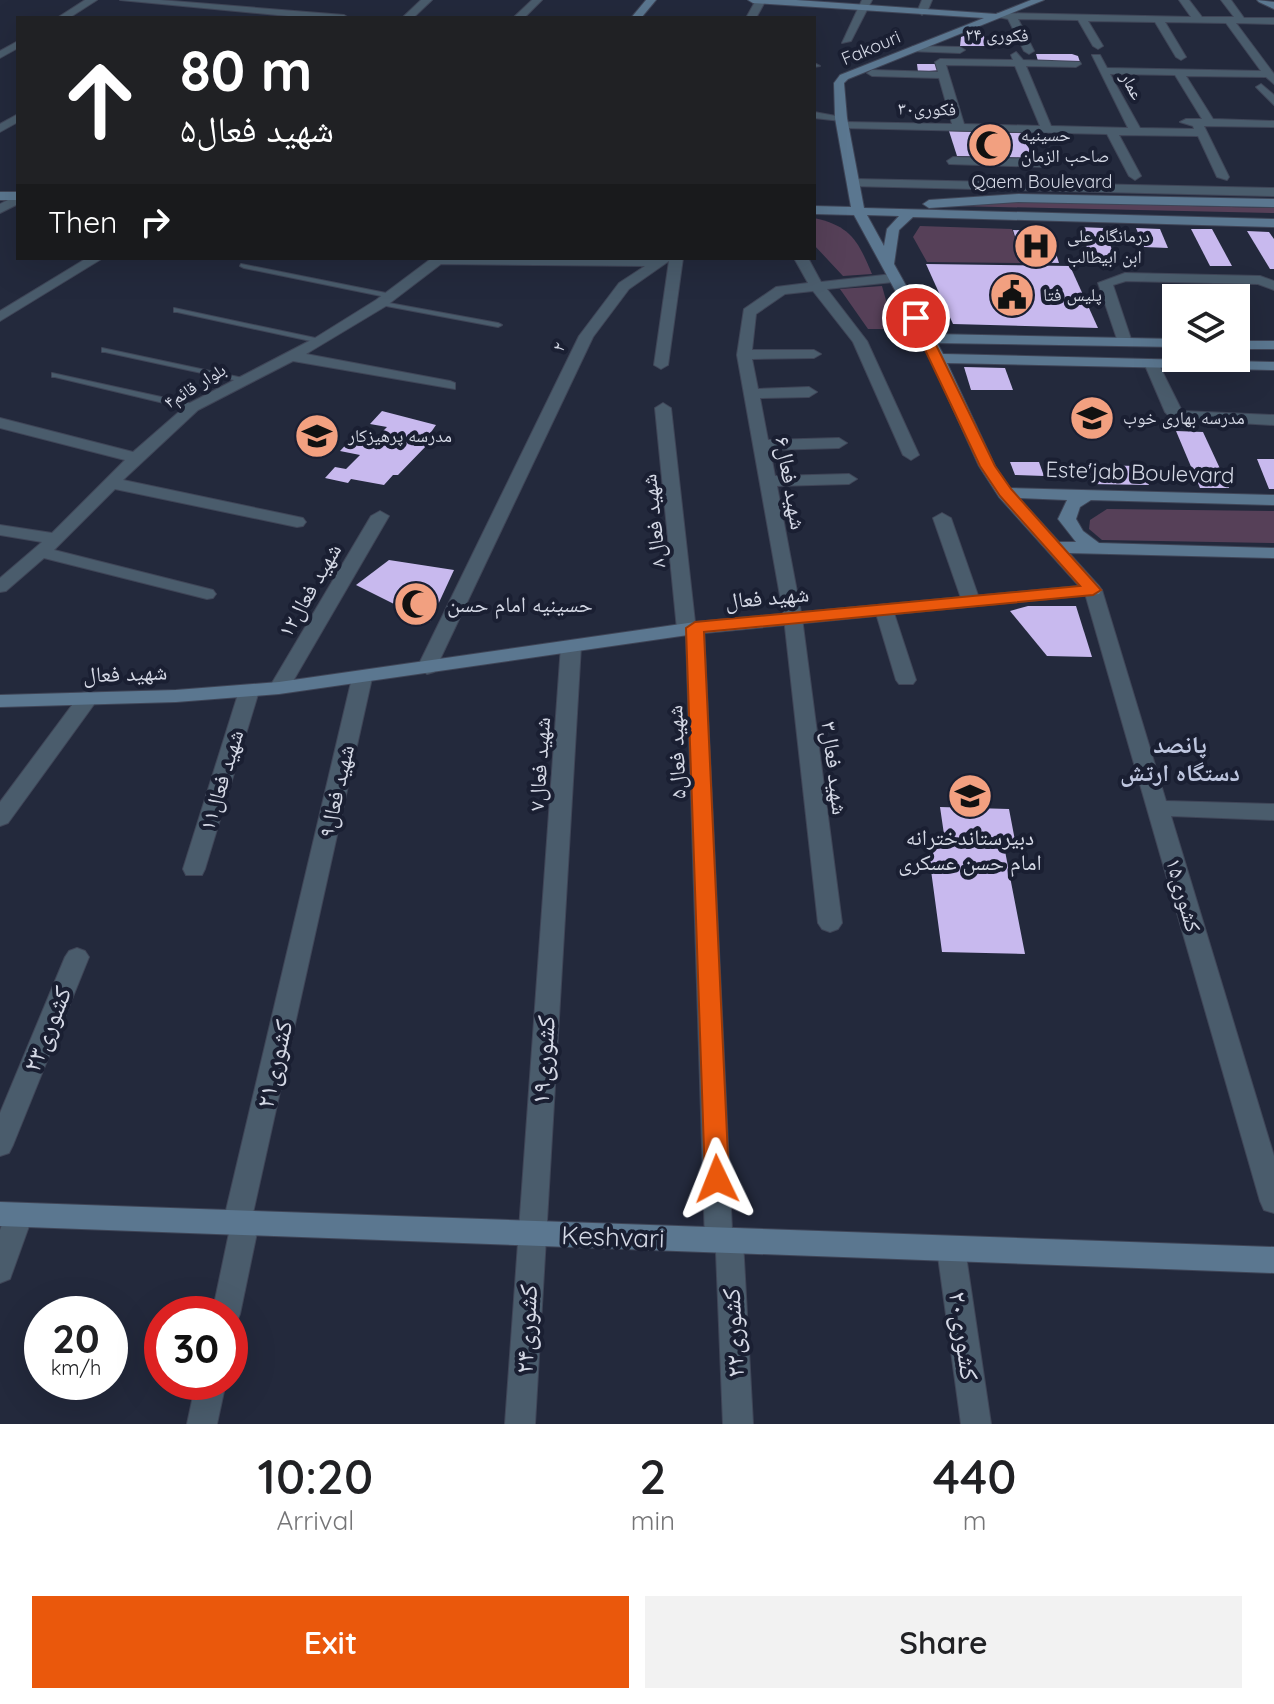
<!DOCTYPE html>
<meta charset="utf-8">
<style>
body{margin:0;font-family:Quicksand,"Noto Naskh Arabic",sans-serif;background:#f2f2f2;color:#202124;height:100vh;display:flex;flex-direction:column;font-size:30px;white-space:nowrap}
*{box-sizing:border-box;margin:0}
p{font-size:26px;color:#757577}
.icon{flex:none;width:44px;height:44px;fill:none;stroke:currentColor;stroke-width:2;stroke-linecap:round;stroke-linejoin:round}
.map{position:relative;height:1424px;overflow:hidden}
.panel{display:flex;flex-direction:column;background:#fff;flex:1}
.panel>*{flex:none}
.banner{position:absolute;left:16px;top:16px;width:800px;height:244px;border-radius:0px;box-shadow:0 8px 32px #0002;background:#202124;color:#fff;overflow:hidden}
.fabs{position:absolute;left:1162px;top:284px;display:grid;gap:16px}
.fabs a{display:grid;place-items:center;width:88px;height:88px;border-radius:0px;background:#fff;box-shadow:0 8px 32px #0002;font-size:40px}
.speed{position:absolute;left:24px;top:1296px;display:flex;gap:16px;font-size:40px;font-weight:700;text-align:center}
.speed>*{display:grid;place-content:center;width:104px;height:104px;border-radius:50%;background:#fff;box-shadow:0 8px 32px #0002;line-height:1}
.speed small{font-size:20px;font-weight:400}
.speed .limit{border:12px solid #d22;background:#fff;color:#111}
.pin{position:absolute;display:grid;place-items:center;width:68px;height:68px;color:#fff;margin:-34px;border:4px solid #fff;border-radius:50%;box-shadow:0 2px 8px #0007}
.me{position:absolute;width:88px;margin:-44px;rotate:358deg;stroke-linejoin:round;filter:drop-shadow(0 0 6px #0008)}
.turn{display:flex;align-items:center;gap:28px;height:168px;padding:0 32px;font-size:36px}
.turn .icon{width:104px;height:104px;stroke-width:2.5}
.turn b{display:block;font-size:56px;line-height:68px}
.then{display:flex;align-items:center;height:76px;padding:0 32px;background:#0003;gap:16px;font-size:30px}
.eta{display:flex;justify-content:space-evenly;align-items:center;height:136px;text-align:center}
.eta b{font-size:48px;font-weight:600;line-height:56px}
.cta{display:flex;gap:16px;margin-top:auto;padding:16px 32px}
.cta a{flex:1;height:92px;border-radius:0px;background:#ea580c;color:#fff;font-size:32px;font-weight:600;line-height:92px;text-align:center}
.cta a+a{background:#f2f2f2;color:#202124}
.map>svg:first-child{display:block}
.green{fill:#564058}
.building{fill:#c8b9ee}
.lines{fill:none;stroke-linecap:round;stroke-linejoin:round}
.lane-casing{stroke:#3f4557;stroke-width:2}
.street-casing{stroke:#3f4557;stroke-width:2}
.secondary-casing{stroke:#3f4557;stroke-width:2}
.lane{fill:#4a5c6c;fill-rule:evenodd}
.street{fill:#4a5c6c;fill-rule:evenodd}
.secondary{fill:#5b7790;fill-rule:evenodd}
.route{fill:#ea580c;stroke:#983908;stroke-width:2}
.labels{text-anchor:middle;stroke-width:8;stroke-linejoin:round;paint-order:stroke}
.far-street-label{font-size:18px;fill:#d4d8e5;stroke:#1a1f32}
.far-poi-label{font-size:18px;fill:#d4d8e5;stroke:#1a1f32;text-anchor:start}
.street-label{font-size:22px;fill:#d4d8e5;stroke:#1a1f32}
.poi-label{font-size:22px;fill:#d4d8e5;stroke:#1a1f32;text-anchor:start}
.neighbourhood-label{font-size:24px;font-weight:bold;fill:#bec6df;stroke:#1a1f32}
.near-street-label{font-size:26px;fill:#d4d8e5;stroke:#1a1f32}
</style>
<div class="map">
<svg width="1274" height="1424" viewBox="0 0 1274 1424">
<rect width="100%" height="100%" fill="#23293c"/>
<g class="green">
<polygon points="982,201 1274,208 1274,213 955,206"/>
<path d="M814,218C851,226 858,241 872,274L843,276L814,245Z"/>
<polygon points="920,226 1012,229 1023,263 927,262 913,237"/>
<polygon points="882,286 894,329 868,329 840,289"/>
<polygon points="1107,509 1274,511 1274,543 1102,540 1089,529 1090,520"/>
</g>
<g class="building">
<polygon points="982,30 987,46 960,46 961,37"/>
<polygon points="1036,54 1072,54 1078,56 1080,62 1038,61"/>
<polygon points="917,64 938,64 940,70 918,72"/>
<polygon points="949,131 1022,133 1033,158 957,156"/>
<polygon points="1079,227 1103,228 1118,264 1093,263"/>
<polygon points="1136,228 1160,229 1168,248 1144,247"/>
<polygon points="1191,229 1212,229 1232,266 1210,266"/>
<polygon points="1013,230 1049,231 1059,263 1023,262"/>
<polygon points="1247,231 1269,232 1274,239 1274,269 1270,269"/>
<polygon points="926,264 1070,266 1098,328 953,324"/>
<polygon points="964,367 1005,368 1013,390 971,390"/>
<polygon points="382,411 436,425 427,438 428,444 398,475 393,475 384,485 351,479 348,483 325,478 335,467 346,469 360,455 340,451 356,434 376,438 387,427 370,424"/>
<polygon points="1176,431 1203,432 1229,488 1200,488"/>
<polygon points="1257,459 1274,459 1274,489 1269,489"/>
<polygon points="1010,462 1039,462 1044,476 1015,475"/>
<polygon points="1083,465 1141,466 1149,485 1089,484"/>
<polygon points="389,560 454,570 430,622 356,585"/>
<polygon points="1028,606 1076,606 1092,657 1047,656 1010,611"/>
<polygon points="940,807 1009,809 1017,851 1005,851 1025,954 942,952 928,848 946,848"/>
</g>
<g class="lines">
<g class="lane-casing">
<g id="lane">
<polygon points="814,63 820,66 814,67"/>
<polygon points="241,264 391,294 395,296 391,298 244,268 240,266"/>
<polygon points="378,301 498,323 502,325 498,327 381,305 377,303"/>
<polygon points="174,308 320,339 324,341 320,343 177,312 174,312"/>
<polygon points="102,348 243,378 247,380 243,382 105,352 102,352"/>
<polygon points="52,373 193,404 197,407 193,410 55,377 52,377"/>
</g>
</g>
<g class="street-casing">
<g id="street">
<polygon points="85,0 97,0 69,18 57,18"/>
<polygon points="120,0 160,0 344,15 349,18 309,18"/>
<polygon points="421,0 432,0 413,18 402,18"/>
<polygon points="532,0 542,0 524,18 513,18"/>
<polygon points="756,0 766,0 756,18 746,18"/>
<polygon points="862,0 872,0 851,41 842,43"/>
<polygon points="922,0 932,0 927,12 922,15 917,12"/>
<path d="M1179,0H1189L1202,17H1234L1221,0H1231L1244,18H1274V24L1236,23L1274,74V84L1266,77L1186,76L1213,119L1274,121V127L1204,126L1229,177L1227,180L1217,177L1198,136L1119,135L1141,176L1135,180L1129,176L1107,134L843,128L837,125L843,122L952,124L939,78L872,76L867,73L872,70L938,72L935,62L940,59L1013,60L1011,55L1016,52L1023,60L1080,62L1081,64L1076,67L1026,66L1051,126L1128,128L1092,55H1100L1107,68L1261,71L1226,23L1165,22L1186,57L1181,60L1176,57L1155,22L1088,21L1103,46L1098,49L1093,46L1078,20L1018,19L1034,51L1029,54L1024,51L1008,19L993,16L998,13L1191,17ZM946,65L1015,66L1040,126L964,124ZM1110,74L1175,75L1202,119H1186L1180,122L1193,126L1194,129L1140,128Z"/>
<polygon points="18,41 18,48 0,58 0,51"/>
<polygon points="913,46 960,47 965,50 960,53 909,51 908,49"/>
<polygon points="1261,84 1274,95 1274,105 1256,87"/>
<polygon points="814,112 847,118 841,121 814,118"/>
<polygon points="18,114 18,122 0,132 0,124"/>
<polygon points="953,157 1045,159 1051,163 1045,167 949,164 947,161"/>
<polygon points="854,179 1274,188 1274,196 850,186 848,183"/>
<polygon points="18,195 18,204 0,213 0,204"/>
<polygon points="87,258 103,258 0,321 0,311"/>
<polygon points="432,258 683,258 668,365 661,369 654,365 669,261 629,289 593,337 434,672 427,674 417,668 579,336 619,283 645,266 441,264 386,306 306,354 450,381 455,383 455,389 293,361 198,410 123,480 303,518 306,522 303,526 297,527 115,489 54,550 213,590 216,594 213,598 207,599 44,558 6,591 0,592 0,578 42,542 0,535 0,525 52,533 125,460 0,428 0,418 133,452 188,404 315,338 376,300"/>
<polygon points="794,258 808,258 821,282 893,274 900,278 893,282 827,289 867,341 919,455 911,460 903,455 853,342 813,291 785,294 756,314 752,350 814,350 821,354 814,358 752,359 758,389 809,387 817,392 809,397 760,398 768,440 839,438 847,443 839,448 770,450 775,476 849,474 857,479 849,484 777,486 802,618 842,923 838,929 830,932 822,929 818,923 784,618 737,355 744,309 776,287 808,283"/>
<polygon points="1125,273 1260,276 1274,281 1274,290 1258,284 1126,281 1113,285 1132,342 1125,346 1118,342 1098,283"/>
<polygon points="1151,359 1158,363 1182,411 1274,415 1274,425 1172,419 1165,412 1144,363"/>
<polygon points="663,403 671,408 695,622 704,628 732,1230 739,1232 743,1241 753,1424 723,1424 716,1252 709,1250 705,1241 686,635 677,629 655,408"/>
<polygon points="380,511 389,516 289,688 286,692 272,692 269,688 371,516"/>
<polygon points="942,513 951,518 980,601 977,605 965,605 962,601 933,518"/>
<polygon points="1093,585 1102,590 1166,801 1274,804 1274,820 1171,816 1274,1156 1274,1213 1264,1210 1260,1201 1084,590"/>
<polygon points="884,604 893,610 916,680 913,684 899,684 896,680 875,610"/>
<polygon points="571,640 581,646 535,1424 505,1424 561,646"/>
<polygon points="362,672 372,678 253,1213 259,1223 240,1314 236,1324 230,1326 230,1314 212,1314 229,1233 223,1223 352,678"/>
<polygon points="249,685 259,691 205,869 202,875 186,875 183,869 239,691"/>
<polygon points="88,692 98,698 95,703 8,823 0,826 0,802 81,693"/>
<polygon points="77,948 85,951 89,957 13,1145 9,1153 0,1156 0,1113 65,957 69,951"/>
<polygon points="19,1203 29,1206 33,1215 10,1279 0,1283 0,1230 9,1206"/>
<polygon points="951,1236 961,1240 965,1249 991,1424 961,1424 937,1249 941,1240"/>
<polygon points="196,1382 226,1382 217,1424 187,1424"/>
</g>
</g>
<g class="secondary-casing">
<g id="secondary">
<polygon points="646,0 656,0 641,18 631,18"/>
<path d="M748,0H796L996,14L1031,0H1044L848,79L844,83L847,118L864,208L1274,219V227L913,217L899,230L894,264L933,334L1176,339V347L937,343L943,354L1274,362V370L947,363L995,466L1010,488L1274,495V505L1091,500L1080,507L1076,519L1083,531L1099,543L1274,548V558L1069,553L1099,586L1102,590L1099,594L695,634L279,694L176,702L0,707V695L176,690L279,682L695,622L1079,586L999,497L979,466L921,338L854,215L814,214V206L851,207L835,118L834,83L840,75L984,18L753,3ZM867,215L899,216L887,229L884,246ZM1019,498L1067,500L1058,519L1076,542H1059Z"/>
<polygon points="1257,0 1274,2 1274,9 1259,2"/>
<rect x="0" y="192" width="18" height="8"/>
<polygon points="1018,194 1274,199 1274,207 1018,202 929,208 923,204 929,200"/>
<rect x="1236" y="341" width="38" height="8"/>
<polygon points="0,1202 1274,1247 1274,1273 0,1226"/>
</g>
</g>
<use href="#lane" class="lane"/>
<use href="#street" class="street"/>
<use href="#secondary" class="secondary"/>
</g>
<polygon class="route" points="916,314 923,318 995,466 1011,489 1101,590 1093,595 704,632 729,1179 726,1187 717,1190 708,1187 705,1179 686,628 695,622 1080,586 1000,496 980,466 910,318"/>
<defs>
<g id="mosque-disc" transform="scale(2.3)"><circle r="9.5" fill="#f2a080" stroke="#1a1f32"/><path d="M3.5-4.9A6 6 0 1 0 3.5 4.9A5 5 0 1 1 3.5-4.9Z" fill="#111"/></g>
<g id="hospital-disc" transform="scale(2.3)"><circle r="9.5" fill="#f2a080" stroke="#1a1f32"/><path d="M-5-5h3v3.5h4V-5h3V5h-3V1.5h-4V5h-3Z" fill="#111"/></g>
<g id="civic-disc" transform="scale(2.3)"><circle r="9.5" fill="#f2a080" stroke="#1a1f32"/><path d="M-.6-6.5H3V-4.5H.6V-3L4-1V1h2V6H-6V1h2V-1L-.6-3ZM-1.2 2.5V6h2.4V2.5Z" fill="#111"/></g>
<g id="school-disc" transform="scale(2.3)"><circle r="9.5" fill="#f2a080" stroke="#1a1f32"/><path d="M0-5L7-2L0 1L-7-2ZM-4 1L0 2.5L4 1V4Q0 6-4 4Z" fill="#111"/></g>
</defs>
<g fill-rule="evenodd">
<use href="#mosque-disc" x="990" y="145"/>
<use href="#hospital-disc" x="1036" y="246"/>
<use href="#civic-disc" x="1012" y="295"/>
<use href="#school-disc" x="1092" y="418"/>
<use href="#school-disc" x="317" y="436"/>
<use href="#mosque-disc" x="416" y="604"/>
<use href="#school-disc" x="970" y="796"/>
</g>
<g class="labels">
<g class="far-street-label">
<text transform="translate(997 35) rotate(1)" y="6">فکوری ۲۴</text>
<text transform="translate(871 48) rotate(-23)" y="6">Fakouri</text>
<text transform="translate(1132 86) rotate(62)" y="6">عمار</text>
<text transform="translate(927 109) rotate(1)" y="6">فکوری۳۰</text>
<text x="1042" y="188">Qaem Boulevard</text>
<text transform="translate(559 347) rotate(-64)" y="6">۲</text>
<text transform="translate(195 386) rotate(-32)" y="6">بلوار قائم۴</text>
</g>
<g class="far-poi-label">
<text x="1021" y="141">حسینیه<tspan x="1021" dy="21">صاحب الزمان</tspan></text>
<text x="1067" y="242">درمانگاه علی<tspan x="1067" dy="21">ابن ابیطالب</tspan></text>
<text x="1043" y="301">پلیس فتا</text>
<text x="1123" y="424">مدرسه بهاری خوب</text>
<text x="348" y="442">مدرسه پرهیزکار</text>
</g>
<g class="street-label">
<text transform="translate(1140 472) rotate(2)" y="8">Este'jab Boulevard</text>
<text transform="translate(791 483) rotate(80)" y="8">شهید فعال۶</text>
<text transform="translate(653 521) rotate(-96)" y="8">شهید فعال۸</text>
<text transform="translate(309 590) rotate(-60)" y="8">شهید فعال۱۲</text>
<text transform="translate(767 597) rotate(-5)" y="8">شهید فعال</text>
<text transform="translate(125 673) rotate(-2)" y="8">شهید فعال</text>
<text transform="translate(676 752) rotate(-92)" y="8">شهید فعال۵</text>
<text transform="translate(539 764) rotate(-86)" y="8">شهید فعال۷</text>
<text transform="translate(835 768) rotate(83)" y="8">شهید فعال۳</text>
<text transform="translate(221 780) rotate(-73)" y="8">شهید فعال۱۱</text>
<text transform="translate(336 791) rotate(-77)" y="8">شهید فعال۹</text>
<text transform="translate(1184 895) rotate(74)" y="8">کشوری۱۵</text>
</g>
<g class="poi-label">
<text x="447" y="612">حسینیه امام حسن</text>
<text x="970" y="845" text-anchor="middle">دبیرستاندخترانه<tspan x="970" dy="25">امام حسن عسکری</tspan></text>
</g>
<g class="neighbourhood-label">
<text x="1180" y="753">پانصد<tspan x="1180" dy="28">دستگاه ارتش</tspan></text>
</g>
<g class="near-street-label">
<text transform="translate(47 1029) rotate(-68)" y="9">کشوری۲۳</text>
<text transform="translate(543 1060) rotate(-86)" y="9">۱۹کشوری</text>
<text transform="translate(274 1064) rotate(-77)" y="9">۲۱کشوری</text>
<text transform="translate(613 1237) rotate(2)" y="9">Keshvari</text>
<text transform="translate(526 1329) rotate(-87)" y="9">کشوری۲۴</text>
<text transform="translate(733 1333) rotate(-93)" y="9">کشوری۲۲</text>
<text transform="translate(964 1336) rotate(82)" y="9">کشوری۲۰</text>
</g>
</g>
</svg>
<div class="fabs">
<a><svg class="icon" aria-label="layers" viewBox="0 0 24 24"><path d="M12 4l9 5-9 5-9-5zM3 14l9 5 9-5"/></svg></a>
</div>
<div class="speed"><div>20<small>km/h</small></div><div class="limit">30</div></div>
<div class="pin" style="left:916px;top:318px;background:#d93025"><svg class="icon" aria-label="arrive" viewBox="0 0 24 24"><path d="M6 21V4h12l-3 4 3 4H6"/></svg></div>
<svg class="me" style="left:717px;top:1179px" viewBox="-20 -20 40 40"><path d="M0-17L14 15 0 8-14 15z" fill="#ea580c" stroke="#fff" stroke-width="4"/></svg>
<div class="banner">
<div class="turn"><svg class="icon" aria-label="ahead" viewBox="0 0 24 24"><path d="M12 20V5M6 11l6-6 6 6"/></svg><div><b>80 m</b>شهید فعال۵</div></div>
<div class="then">Then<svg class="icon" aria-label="right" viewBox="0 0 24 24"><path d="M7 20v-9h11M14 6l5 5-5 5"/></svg></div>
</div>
</div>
<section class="panel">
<div class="eta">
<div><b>10:20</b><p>Arrival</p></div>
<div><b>2</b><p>min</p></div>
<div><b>440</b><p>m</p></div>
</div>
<div class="cta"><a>Exit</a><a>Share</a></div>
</section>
